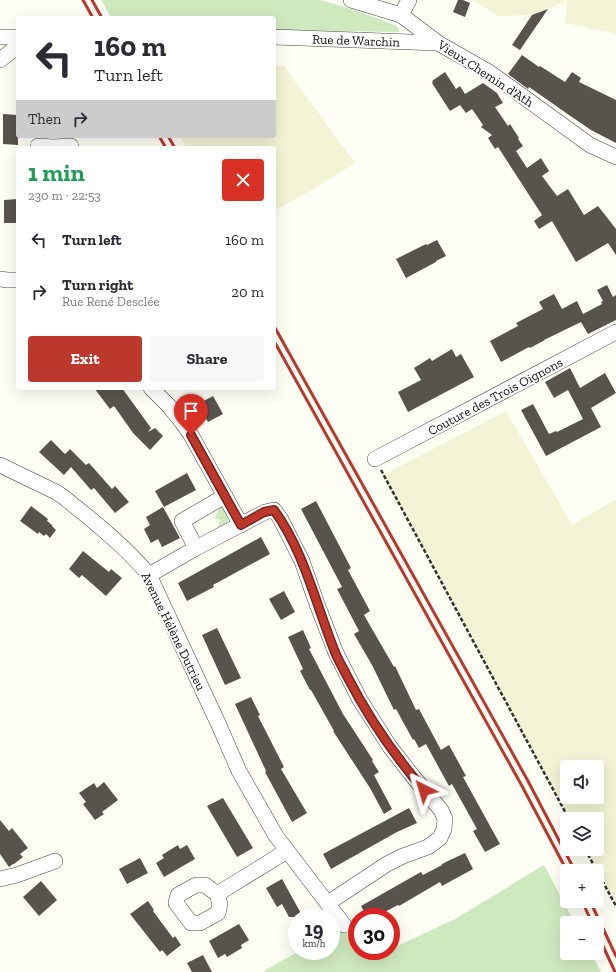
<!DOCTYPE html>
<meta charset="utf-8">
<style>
body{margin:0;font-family:"Zilla Slab",serif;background:#f7f7f7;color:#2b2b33;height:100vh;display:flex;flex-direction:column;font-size:15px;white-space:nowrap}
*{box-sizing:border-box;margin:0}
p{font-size:13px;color:#7c7c81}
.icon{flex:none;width:22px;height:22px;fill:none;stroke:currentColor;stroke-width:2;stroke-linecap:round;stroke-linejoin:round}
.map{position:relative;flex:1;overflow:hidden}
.panel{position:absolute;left:16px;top:146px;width:260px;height:244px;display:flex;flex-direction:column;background:#fff;border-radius:4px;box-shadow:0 4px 16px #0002}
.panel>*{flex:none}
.banner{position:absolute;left:16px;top:16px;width:260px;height:122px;border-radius:4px;box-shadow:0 4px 16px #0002;background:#fff;color:#2b2b33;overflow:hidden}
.buttons{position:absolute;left:560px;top:760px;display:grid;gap:8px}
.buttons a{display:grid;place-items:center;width:44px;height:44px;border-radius:4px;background:#fff;box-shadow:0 4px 16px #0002;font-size:20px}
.speed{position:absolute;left:288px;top:908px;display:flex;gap:8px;font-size:20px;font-weight:700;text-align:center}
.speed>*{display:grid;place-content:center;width:52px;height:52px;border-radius:50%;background:#fff;box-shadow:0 4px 16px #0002;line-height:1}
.speed small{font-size:10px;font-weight:400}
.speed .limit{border:6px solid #d22;background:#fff;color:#111}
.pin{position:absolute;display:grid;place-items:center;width:34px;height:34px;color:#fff;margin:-41px -17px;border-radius:50% 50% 50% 0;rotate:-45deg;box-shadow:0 0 4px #0007}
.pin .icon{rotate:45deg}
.me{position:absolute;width:44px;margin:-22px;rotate:320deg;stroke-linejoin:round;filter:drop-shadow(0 0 3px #0008)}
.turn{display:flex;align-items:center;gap:14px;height:84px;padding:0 12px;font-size:18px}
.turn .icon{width:52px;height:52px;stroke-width:2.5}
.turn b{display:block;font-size:28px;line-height:34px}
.then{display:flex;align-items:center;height:38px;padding:0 12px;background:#0003;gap:8px;font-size:15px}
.round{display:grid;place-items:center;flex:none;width:42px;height:42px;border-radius:4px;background:#f7f7f7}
.headline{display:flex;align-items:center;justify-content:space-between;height:68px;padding:0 12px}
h1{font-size:24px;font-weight:800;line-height:30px;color:#1e9e55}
.action{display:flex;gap:8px;margin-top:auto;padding:8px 12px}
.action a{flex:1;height:46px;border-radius:4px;background:#bc382d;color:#fff;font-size:16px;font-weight:800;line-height:46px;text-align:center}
.action a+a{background:#f7f7f7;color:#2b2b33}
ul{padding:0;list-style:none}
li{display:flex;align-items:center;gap:12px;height:52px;padding:0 12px}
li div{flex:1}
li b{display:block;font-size:15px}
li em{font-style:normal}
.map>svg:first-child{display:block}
.farmland{fill:#f3f4d5;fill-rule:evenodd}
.green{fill:#cfe9bf}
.building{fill:#59534d}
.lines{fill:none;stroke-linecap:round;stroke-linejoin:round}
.minor-casing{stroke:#444;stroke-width:16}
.path{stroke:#333;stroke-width:2.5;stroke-dasharray:4 2;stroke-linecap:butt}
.minor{stroke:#fff;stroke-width:15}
.rail{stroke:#bc382d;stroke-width:3}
.route-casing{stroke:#7a241d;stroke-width:10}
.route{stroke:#bc382d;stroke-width:7}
.labels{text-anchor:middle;stroke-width:4;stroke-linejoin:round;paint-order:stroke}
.street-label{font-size:13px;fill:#111;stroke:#fff}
</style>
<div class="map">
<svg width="616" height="972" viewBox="0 0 616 972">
<rect width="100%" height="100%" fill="#fefef5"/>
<g class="farmland">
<polygon points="470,0 567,0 551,8 532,15 498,16 475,1"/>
<polygon points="567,0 616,0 616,34 565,23"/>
<polygon points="274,66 284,66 355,163 312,190 274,211 274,148 187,148 180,136 274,136"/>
<path d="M506,411L572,525L616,499V902L586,849H597V819H569L383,475ZM567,767H597V797H567Z"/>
</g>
<g class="green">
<polygon points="101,0 320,0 355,10 397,26 400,32 274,30 274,18 111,18"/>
<path d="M219,507L223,508C231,521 230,523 217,530L220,520L215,518Z"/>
<path d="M544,865L575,923H567V953H591L601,972H265L264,971L299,951H331V933L340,928C346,934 357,942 357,951L380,955L387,951H391V949L455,919Z"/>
</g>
<g class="building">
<polygon points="458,0 463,0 470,3 465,17 453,12"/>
<polygon points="548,9 520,50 512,45 532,15"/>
<polygon points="522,55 539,67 540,66 565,82 572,72 581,78 579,82 616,100 616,143 591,130 569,115 529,87 528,89 508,74"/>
<polygon points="445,72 456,89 460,86 465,94 483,83 497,93 503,103 495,107 508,126 510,124 519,138 518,139 523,146 516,151 527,168 541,158 549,171 542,176 557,196 568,189 584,215 598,206 616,229 616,255 608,243 576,262 552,221 539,229 534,221 542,215 498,147 495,149 488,138 492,135 481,127 483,125 472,109 466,113 460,105 450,111 432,83 433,82 432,81"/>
<polygon points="3,114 18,115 18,145 3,144"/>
<polygon points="18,199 18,223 4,223 4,200"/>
<polygon points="437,240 446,256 436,261 436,262 406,278 396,259 426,244 427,245"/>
<polygon points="607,285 613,297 616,295 616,320 588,334 581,322 544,340 545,340 530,348 529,347 501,362 490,341 518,326 516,323 543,309 539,302 554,294 562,309 577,301 583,314 602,304 601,302 603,301 597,290"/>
<polygon points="452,349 456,357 461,354 474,377 408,412 398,392 421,380 414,368 430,358 432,361"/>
<polygon points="570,368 580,388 605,373 616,393 591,408 601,427 546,456 521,410 533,404 549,434 556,431 557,432 583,419 568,390 554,398 545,382"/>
<polygon points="94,388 122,388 151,428 148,432 155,428 163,436 150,450 133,433 114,406 110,409"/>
<polygon points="213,396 223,414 208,422 198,404"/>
<polygon points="51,440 65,454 70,449 86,465 89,463 112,489 115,486 129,502 115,513 94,488 91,490 71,467 64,475 39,452"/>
<polygon points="187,473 196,490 164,507 155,491"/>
<polygon points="316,501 351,568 348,570 370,611 364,615 394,667 395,666 416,710 419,709 441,750 449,745 466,776 463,777 500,844 485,852 473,831 477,829 452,784 449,786 444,777 426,744 419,748 414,739 413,740 396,709 394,710 372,665 354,634 359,631 337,589 342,587 301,509"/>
<polygon points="31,506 48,519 47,521 52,525 52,526 56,530 50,538 46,534 44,536 39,532 38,534 20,521"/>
<polygon points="163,507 180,538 162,547 158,539 151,543 144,529 150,525 146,517"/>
<polygon points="261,537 270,554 213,585 214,587 187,601 178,583"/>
<polygon points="83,551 109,572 111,569 122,578 106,596 82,575 79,578 69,569"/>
<polygon points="284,591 295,612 281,620 269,599"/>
<polygon points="217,628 241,678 225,685 202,635"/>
<polygon points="303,630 311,648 309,649 332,693 343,714 373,760 372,761 379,772 374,775 392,809 384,814 370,788 333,731 334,731 311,690 310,690 300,671 303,669 288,637"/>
<polygon points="251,697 260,715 258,716 284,767 281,769 307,813 292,822 265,772 266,771 235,704"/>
<polygon points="104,782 118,800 102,812 104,814 95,820 83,804 86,802 79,793 94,783 97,788"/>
<polygon points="223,798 253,848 237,857 207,806"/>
<polygon points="409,808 417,823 397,832 331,869 323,854"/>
<polygon points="0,820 9,831 12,828 28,848 20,854 23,857 14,864 13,864 9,867 0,854"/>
<polygon points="178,845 180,849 187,845 195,859 164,877 156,863 164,858 162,855"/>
<polygon points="465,853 473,869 442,886 440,882 399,906 398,905 375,917 367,917 361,906 412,877 421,872 423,875 442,865 442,864 450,860"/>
<polygon points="140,858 148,873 127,884 119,869"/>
<polygon points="282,879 303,917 289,917 282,904 277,907 266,888"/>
<polygon points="41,881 57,900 39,916 23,897"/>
<polygon points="148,901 154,910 153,911 173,938 175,936 181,945 167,956 162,950 160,952 130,914"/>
<polygon points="239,924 249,940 241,945 242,948 227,957 225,954 218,958 209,941"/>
<polygon points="203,955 212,972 192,972 187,963"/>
</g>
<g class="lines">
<g class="minor-casing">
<g id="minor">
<polyline points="351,0 401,15 438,43 489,72 590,145 616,157"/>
<polyline points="401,15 409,0"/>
<polyline points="0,37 18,37"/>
<polyline points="274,37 438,43"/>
<polyline points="0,60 18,46"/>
<polyline points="38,146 53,147 71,146"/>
<polyline points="0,279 7,280 18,280"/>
<polyline points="151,388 169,406 181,421 191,435 241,525"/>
<polyline points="375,459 616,332"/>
<path d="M0,465L56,492L62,496C92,520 124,545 149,575L218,723L239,771L276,836L344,925"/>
<polyline points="196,548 182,521 225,496"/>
<polyline points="149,575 196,548 265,512 274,510 280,518 302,561 317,604 336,653 360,700 390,747 415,779 441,810 445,819 444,829 440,838 428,847 403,856 387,864 328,903"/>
<polyline points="0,879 17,875 55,861"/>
<polyline points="217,894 220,904 218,913 200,923 191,923 176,903 178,895 196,885 205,885 217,894 287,851"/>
</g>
</g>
<g class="path">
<polyline points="381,470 569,819"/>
<polyline points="585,849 616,906"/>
</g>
<use href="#minor" class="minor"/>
<g class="rail">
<polyline points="83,0 93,18"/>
<polyline points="92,0 102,18"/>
<polyline points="159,136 166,148"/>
<polyline points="168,136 175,148"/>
<polyline points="274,326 528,781 575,871"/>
<polyline points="274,341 522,786 567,871"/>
<polyline points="582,901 592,923"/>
<polyline points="590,901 616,956"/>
<polyline points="597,933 615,972"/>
</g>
</g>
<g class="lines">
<g class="route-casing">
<path id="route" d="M191,435L241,525L264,512L274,510C304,551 316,605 335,652C338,660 343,668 347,676C368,717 394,755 424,790"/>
</g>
<use href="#route" class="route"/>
</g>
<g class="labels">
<g class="street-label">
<text transform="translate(356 40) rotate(2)" y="5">Rue de Warchin</text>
<text transform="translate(486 73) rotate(33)" y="5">Vieux Chemin d'Ath</text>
<text transform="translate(495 396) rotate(-28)" y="5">Couture des Trois Oignons</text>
<text transform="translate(174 631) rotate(64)" y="5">Avenue Hélène Dutrieu</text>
</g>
</g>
</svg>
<div class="buttons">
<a><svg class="icon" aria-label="sound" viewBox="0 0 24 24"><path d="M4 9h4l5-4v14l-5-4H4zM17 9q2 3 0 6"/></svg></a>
<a><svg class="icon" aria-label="layers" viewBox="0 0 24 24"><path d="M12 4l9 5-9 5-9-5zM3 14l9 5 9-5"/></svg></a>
<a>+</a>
<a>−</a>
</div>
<div class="speed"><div>19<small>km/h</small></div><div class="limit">30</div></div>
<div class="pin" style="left:191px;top:435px;background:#d93025"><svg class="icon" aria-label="arrive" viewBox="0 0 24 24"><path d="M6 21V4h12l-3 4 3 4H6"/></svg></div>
<svg class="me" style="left:424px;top:790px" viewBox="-20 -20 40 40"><path d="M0-17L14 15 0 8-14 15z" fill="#bc382d" stroke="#fff" stroke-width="4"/></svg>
<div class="banner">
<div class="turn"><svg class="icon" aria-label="left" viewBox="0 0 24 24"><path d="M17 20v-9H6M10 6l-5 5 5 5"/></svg><div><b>160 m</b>Turn left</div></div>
<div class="then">Then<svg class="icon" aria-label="right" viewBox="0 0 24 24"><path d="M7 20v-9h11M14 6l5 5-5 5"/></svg></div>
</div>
<section class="panel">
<div class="headline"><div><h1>1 min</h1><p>230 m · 22:53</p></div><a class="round" style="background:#d93025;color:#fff"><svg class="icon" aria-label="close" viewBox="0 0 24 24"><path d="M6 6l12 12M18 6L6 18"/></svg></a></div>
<ul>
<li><svg class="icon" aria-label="left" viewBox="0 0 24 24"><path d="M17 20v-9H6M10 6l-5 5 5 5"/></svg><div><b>Turn left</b></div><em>160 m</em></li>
<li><svg class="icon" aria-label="right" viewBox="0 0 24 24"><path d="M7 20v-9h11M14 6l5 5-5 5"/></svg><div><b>Turn right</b><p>Rue René Desclée</p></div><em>20 m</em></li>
</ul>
<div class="action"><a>Exit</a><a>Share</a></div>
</section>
</div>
